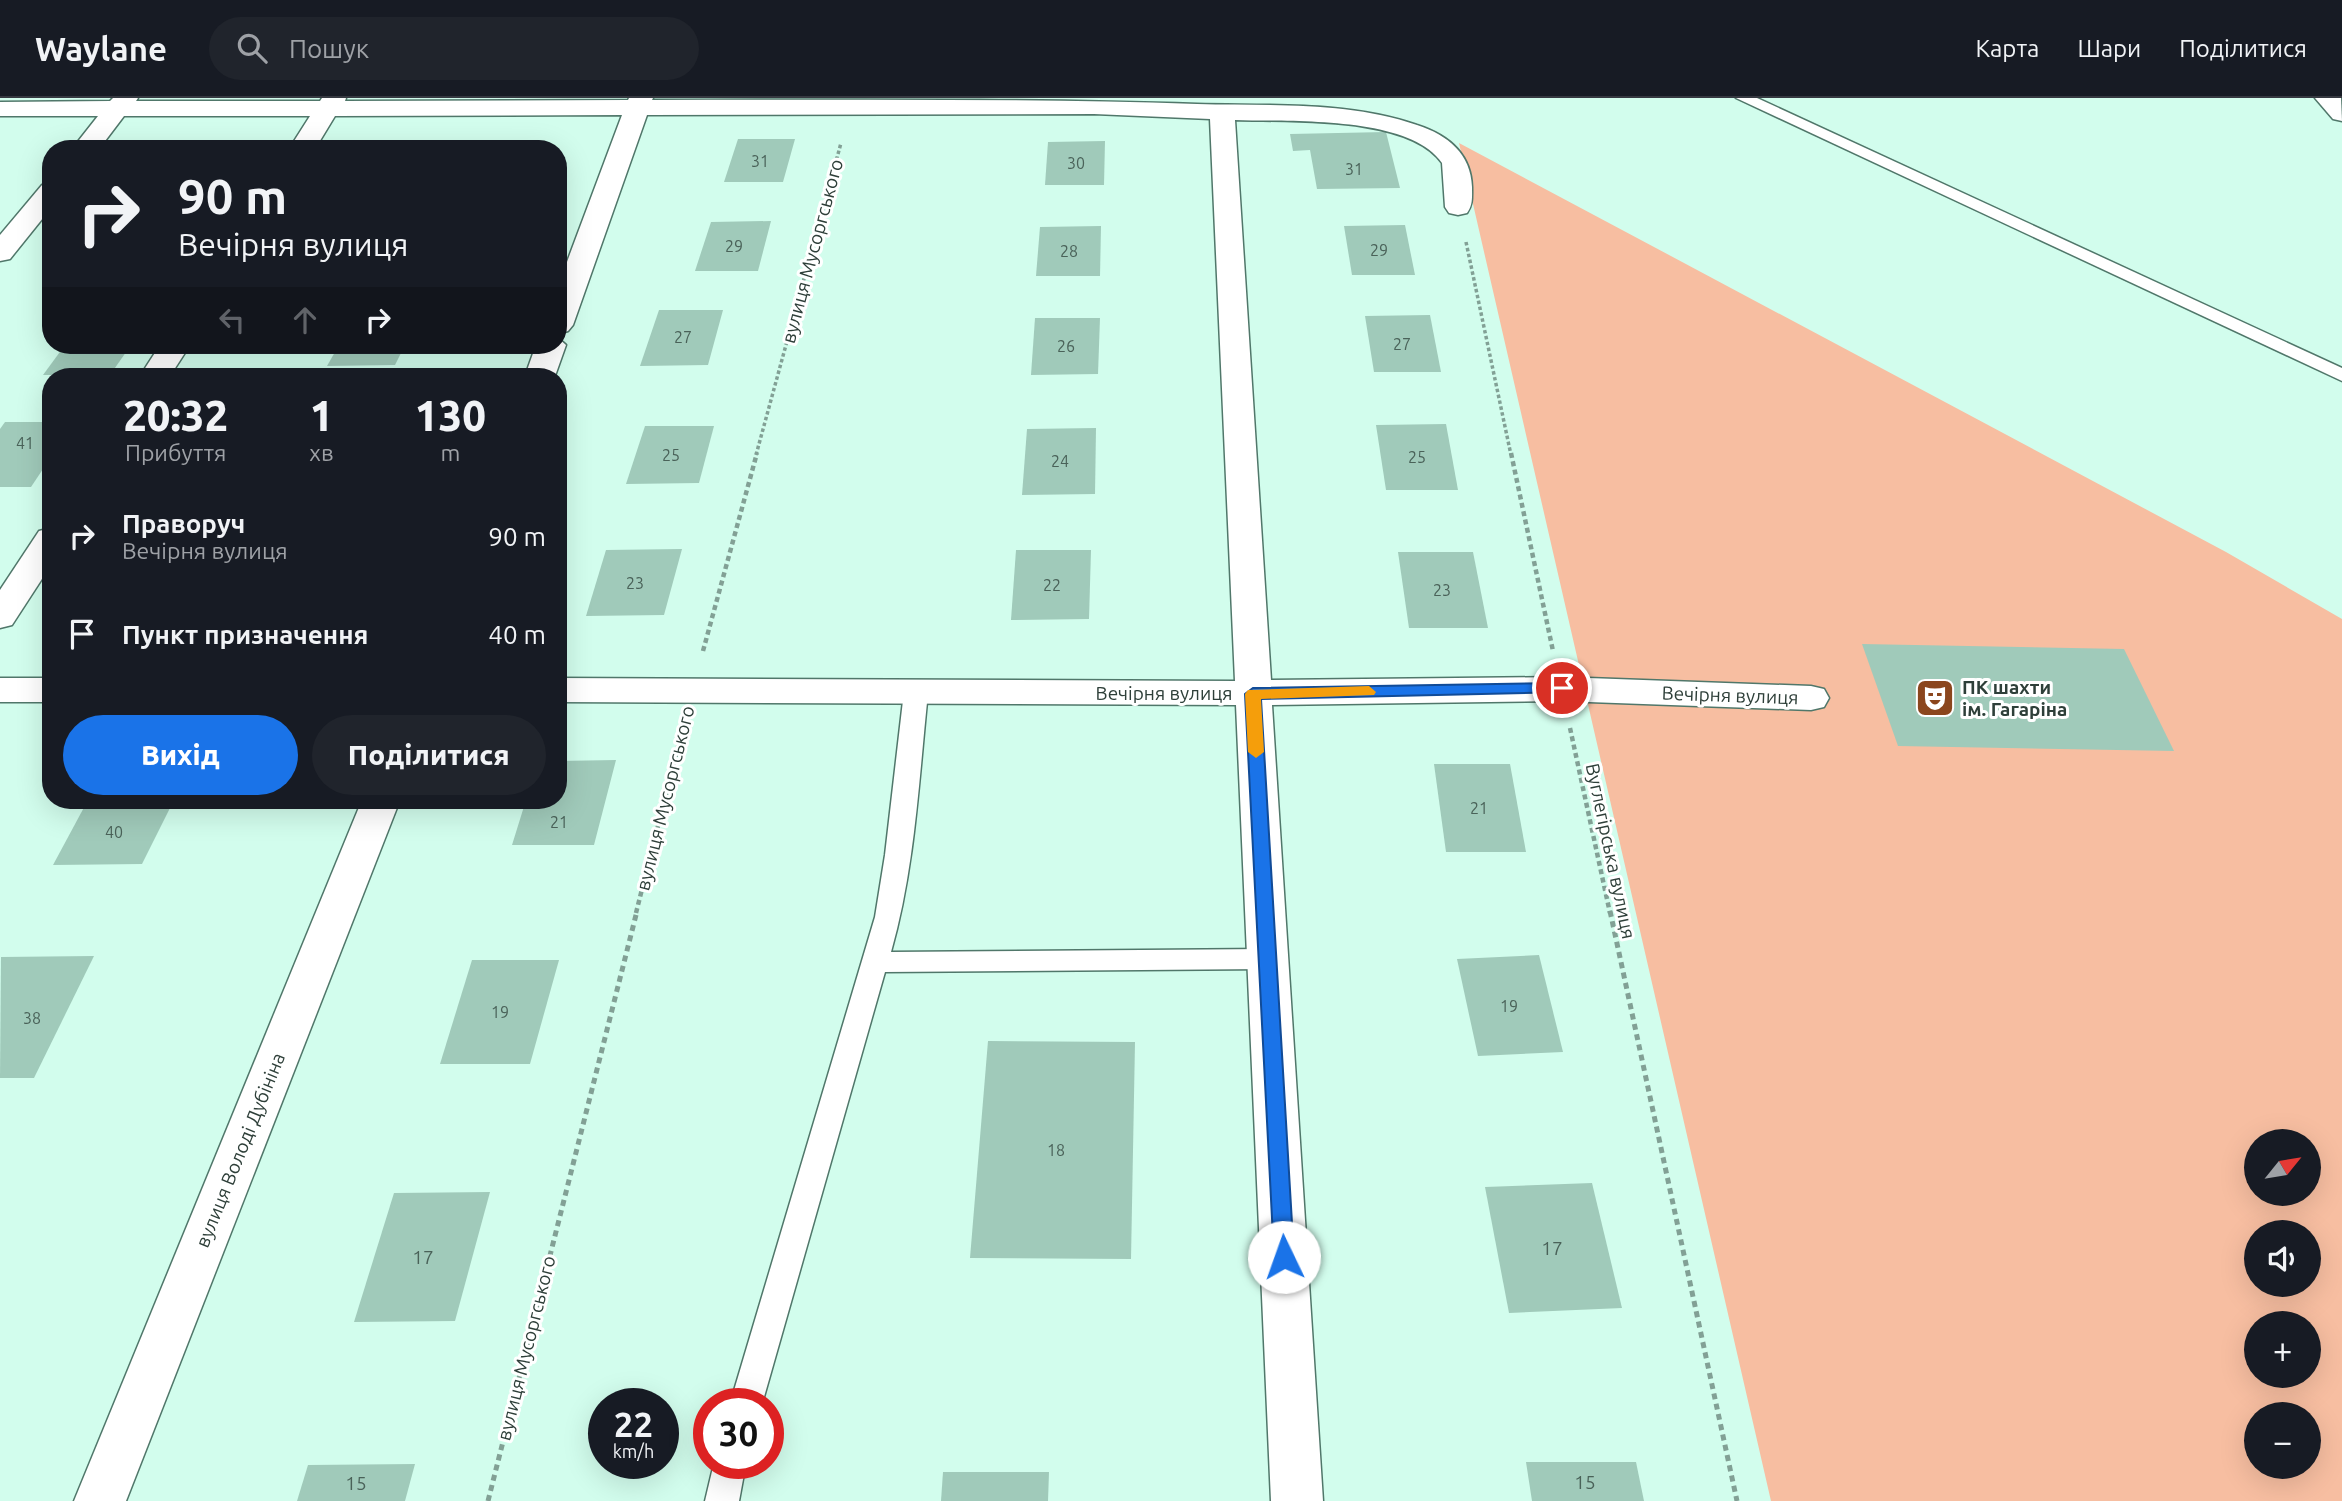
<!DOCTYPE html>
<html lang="uk">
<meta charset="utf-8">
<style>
body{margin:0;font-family:Ubuntu,sans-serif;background:#20242c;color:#f1f3f6;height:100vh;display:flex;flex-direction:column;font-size:26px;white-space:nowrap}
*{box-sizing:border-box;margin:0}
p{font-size:23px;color:#9ea1a6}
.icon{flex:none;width:38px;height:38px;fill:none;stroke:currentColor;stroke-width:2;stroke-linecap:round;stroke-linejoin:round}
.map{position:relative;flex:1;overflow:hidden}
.drawer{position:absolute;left:42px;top:270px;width:525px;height:441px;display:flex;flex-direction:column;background:#171b24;border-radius:28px;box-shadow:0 7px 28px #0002}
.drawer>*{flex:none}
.top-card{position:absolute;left:42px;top:42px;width:525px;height:214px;border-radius:28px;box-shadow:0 7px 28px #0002;background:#171b24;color:#f1f3f6;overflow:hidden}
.needle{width:46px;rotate:60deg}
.fabs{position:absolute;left:2244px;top:1031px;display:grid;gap:14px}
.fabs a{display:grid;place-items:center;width:77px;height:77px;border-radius:50%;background:#171b24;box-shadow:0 7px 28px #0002;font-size:35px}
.speed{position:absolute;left:588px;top:1290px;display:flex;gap:14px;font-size:35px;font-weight:700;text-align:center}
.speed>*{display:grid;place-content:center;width:91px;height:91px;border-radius:50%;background:#171b24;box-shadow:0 7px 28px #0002;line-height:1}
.speed small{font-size:18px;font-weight:400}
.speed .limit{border:10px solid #d22;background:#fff;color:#111}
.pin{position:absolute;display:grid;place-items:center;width:60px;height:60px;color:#fff;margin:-30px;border:4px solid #fff;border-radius:50%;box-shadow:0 2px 7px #0007}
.me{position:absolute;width:77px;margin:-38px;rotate:357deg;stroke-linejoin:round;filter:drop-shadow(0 0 5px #0008)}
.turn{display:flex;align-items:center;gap:24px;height:147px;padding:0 21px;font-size:32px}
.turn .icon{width:91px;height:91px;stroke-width:2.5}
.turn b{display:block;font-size:49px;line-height:60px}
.lanes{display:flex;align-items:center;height:66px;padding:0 21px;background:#0003;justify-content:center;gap:35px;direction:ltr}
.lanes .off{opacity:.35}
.eta{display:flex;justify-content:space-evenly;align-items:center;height:119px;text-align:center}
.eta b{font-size:42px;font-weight:800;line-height:49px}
.primary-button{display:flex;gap:14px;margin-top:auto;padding:14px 21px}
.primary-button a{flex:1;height:80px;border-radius:42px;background:#1a73e8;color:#fff;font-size:28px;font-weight:800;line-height:80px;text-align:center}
.primary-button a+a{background:#20242c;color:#f1f3f6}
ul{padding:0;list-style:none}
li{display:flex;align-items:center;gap:21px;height:98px;padding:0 21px}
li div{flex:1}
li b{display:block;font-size:26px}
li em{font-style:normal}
header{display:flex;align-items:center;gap:42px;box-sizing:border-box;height:98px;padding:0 35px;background:#171b24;border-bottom:2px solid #363941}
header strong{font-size:33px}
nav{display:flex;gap:38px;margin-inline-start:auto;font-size:24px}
.search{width:490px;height:63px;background:#20242c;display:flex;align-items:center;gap:18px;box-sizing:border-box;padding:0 24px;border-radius:38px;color:#9ea1a6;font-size:26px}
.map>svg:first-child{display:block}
.green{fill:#f7bea1;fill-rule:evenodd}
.building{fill:#a0caba}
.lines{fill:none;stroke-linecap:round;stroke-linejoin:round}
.service-casing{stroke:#50776a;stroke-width:3}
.minor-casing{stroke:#50776a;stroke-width:3}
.path-far2{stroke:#82a095;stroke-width:3.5;stroke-dasharray:3.5 2.5;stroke-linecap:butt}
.path-far1{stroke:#82a095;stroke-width:4.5;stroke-dasharray:5 3.5;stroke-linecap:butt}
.path{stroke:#82a095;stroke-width:5;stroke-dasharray:6 4.5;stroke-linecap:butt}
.service{fill:#fff;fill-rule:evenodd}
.minor{fill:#fff;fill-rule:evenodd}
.route{fill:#1a73e8;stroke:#114b97;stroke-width:2}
.slow{fill:#f59e0b}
.labels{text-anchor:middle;stroke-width:6;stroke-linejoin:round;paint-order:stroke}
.number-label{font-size:16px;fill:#4a6259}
.street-label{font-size:19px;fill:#2e3f39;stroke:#fff}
.poi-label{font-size:19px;font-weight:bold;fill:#2e3f39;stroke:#fff;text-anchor:start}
.near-number-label{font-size:19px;fill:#4a6259}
</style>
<header>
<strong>Waylane</strong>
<div class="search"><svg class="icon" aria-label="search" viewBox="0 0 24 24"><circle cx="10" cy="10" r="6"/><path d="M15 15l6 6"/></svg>Пошук</div>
<nav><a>Карта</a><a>Шари</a><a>Поділитися</a></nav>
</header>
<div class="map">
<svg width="2342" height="1403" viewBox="0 0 2342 1403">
<rect width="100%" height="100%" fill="#d2fded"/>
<path class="green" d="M1459,45L2226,454L2342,521V1403H1771ZM2256,1043H2308V1096H2256ZM2256,1134H2308V1186H2256ZM2256,1225H2308V1278H2256ZM2256,1316H2308V1368H2256Z"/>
<g class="building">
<polygon points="1386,34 1400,90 1317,91 1310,52 1293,53 1290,36"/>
<polygon points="738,41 795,41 783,84 724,84"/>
<polygon points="450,42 507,42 503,51 445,51"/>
<polygon points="1105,43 1104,87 1045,87 1048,44"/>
<polygon points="207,44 265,44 260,51 203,51"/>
<polygon points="771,123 758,173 695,173 711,124"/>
<polygon points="1405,127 1415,177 1352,177 1344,128"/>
<polygon points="1101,128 1100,178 1036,178 1040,129"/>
<polygon points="659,212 723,212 708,267 640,268"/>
<polygon points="1430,217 1441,274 1374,274 1365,218"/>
<polygon points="1035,220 1100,220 1098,276 1031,277"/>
<polygon points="65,247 131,247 110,277 43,277"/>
<polygon points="339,247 405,247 395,267 327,268"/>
<polygon points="5,324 51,324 51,359 31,389 0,389 0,331"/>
<polygon points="1446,326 1458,392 1386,392 1376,327"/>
<polygon points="645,328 714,328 699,385 626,386"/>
<polygon points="1096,330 1095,396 1022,397 1027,331"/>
<polygon points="682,451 664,517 586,518 606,452"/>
<polygon points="1016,452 1091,452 1089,521 1011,522"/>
<polygon points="1398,454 1473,454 1488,530 1409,530"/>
<polygon points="1862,546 2124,551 2174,653 1898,648"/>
<polygon points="616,662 594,747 512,747 526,702 558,702 558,663"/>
<polygon points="1434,666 1510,666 1526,754 1446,754"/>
<polygon points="88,702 174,702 142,766 53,767"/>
<polygon points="1539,857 1563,954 1478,958 1457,861"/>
<polygon points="94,858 34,980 0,980 1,859"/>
<polygon points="472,862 559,862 530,966 440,966"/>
<polygon points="988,943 1135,944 1131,1161 970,1160"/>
<polygon points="1592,1085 1622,1210 1509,1215 1485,1089"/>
<polygon points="490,1094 455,1223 354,1224 394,1095"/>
<polygon points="1526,1364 1636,1364 1644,1403 1532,1403"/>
<polygon points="415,1366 405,1403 297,1403 308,1367"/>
<polygon points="943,1374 1049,1374 1048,1403 941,1403"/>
</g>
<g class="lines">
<g class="service-casing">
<g id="service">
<polygon points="1736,0 1757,0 2342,270 2342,283"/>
<path d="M916,586L924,588L928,594C919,680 915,770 891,854L1267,851L1276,854L1280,861L1276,868L1267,871L885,874L762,1306H730L875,819L885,757L904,594L908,588Z"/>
<polygon points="714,1365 746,1365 739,1403 705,1403"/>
</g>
</g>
<g class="minor-casing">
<g id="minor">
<path d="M113,0H138L136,3H320L322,0H346L345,3L628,2L629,0H653L652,2C834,2 1016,0 1197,6C1270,8 1348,3 1417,27C1448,37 1471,56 1472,89C1472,99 1473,107 1467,115L1458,117L1449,115L1445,109L1442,65C1409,17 1288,24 1235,22L1271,582L1561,579L1811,588L1824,591L1829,600L1824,609L1811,612L1561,603L1272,607L1323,1403H1271L1236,607L558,604V580L1235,583L1210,21L1094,16L647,17L573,227L568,233L558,236V188L622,17L335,18L315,51H289L310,18H124L99,51H72L98,18H0V4L110,3Z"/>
<polygon points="2315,0 2341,0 2342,23 2333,21"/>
<polygon points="51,85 51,110 10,161 0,163 0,137 42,87"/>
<polygon points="558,240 566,247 555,278 525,278 536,247 558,247"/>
<polygon points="160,247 190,247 170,278 140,278"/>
<polygon points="51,430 51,467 12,527 0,530 0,492 39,433"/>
<rect x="0" y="580" width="51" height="24"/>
<polygon points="362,702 400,702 126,1403 74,1403"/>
</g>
</g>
<g class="path-far2">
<polyline points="1466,144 1511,357"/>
<polyline points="756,357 841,45"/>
</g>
<g class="path-far1">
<polyline points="1511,355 1553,553"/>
<polyline points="703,553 757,355"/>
<polyline points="1570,630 1610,815"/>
<polyline points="636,815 682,633"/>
</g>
<g class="path">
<polyline points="1610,813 1737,1403"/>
<polyline points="488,1403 637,813"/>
</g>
<use href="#service" class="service"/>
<use href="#minor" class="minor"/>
</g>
<polygon class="route" points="1562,585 1569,590 1567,594 1261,601 1294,1159 1291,1166 1284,1168 1277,1166 1274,1159 1245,596 1253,590"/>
<polygon class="slow" points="1369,588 1376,594 1374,597 1261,601 1264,654 1256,660 1248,654 1245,596 1248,592"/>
<defs>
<g id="theatre-square" transform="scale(2.0125)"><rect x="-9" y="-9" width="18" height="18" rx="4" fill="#8b461d" stroke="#fff"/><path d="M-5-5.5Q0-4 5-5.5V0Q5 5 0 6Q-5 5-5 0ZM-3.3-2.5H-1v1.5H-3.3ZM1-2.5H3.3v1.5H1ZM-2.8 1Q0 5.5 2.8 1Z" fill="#fff"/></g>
</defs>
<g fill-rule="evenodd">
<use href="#theatre-square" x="1935" y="600"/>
</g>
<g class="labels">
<g class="number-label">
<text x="760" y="69">31</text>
<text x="1076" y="71">30</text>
<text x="1354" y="77">31</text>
<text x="734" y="154">29</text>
<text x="1379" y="158">29</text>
<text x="1069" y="159">28</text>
<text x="683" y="245">27</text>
<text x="1402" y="252">27</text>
<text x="1066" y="254">26</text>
<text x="25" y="351">41</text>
<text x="671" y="363">25</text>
<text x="1417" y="365">25</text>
<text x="1060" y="369">24</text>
<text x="635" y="491">23</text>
<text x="1052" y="493">22</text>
<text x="1442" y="498">23</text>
<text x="1479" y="716">21</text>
<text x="559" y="730">21</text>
<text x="114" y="740">40</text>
<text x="1509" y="914">19</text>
<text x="500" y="920">19</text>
<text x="32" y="926">38</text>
<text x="1056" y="1058">18</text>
</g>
<g class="street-label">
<text transform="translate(812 153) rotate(-75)" y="7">вулиця Мусоргського</text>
<text x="1164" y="602">Вечірня вулиця</text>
<text transform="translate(1730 597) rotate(2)" y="7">Вечірня вулиця</text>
<text transform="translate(665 700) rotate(-76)" y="7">вулиця Мусоргського</text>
<text transform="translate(1611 753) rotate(78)" y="7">Вуглегірська вулиця</text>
<text transform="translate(240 1052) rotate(-68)" y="7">вулиця Володі Дубініна</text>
<text transform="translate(526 1250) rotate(-76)" y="7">вулиця Мусоргського</text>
</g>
<g class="poi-label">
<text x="1962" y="596">ПК шахти<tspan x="1962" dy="22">ім. Гагаріна</tspan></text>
</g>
<g class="near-number-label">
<text x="1552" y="1157">17</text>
<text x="423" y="1166">17</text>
<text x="1585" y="1391">15</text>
<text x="356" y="1392">15</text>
</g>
</g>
</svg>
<div class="fabs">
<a><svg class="needle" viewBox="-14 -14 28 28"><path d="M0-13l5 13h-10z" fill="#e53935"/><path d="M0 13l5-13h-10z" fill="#9ea1a6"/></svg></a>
<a><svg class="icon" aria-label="sound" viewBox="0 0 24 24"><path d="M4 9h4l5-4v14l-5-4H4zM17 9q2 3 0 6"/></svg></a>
<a>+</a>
<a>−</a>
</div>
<div class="speed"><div>22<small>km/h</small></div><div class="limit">30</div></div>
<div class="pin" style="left:1562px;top:590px;background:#d93025"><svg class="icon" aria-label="arrive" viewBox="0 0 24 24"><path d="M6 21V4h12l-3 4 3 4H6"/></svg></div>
<svg class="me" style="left:1284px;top:1159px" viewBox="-20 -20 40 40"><circle r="19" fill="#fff"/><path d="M0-13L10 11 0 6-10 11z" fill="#1a73e8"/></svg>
<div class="top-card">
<div class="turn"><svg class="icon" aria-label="right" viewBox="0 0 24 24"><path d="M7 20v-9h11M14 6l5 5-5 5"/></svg><div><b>90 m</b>Вечірня вулиця</div></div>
<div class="lanes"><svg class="icon off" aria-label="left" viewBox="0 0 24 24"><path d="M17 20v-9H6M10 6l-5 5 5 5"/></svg><svg class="icon off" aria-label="ahead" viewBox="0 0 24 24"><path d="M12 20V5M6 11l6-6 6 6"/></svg><svg class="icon" aria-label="right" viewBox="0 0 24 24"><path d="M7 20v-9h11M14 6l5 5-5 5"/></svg></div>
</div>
<section class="drawer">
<div class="eta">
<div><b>20:32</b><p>Прибуття</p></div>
<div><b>1</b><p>хв</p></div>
<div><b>130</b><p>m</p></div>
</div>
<ul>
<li><svg class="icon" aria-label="right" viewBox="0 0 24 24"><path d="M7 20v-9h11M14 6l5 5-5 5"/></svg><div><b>Праворуч</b><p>Вечірня вулиця</p></div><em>90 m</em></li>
<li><svg class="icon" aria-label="arrive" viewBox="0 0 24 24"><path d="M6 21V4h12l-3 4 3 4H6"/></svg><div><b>Пункт призначення</b></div><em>40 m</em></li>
</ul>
<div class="primary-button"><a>Вихід</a><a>Поділитися</a></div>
</section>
</div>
